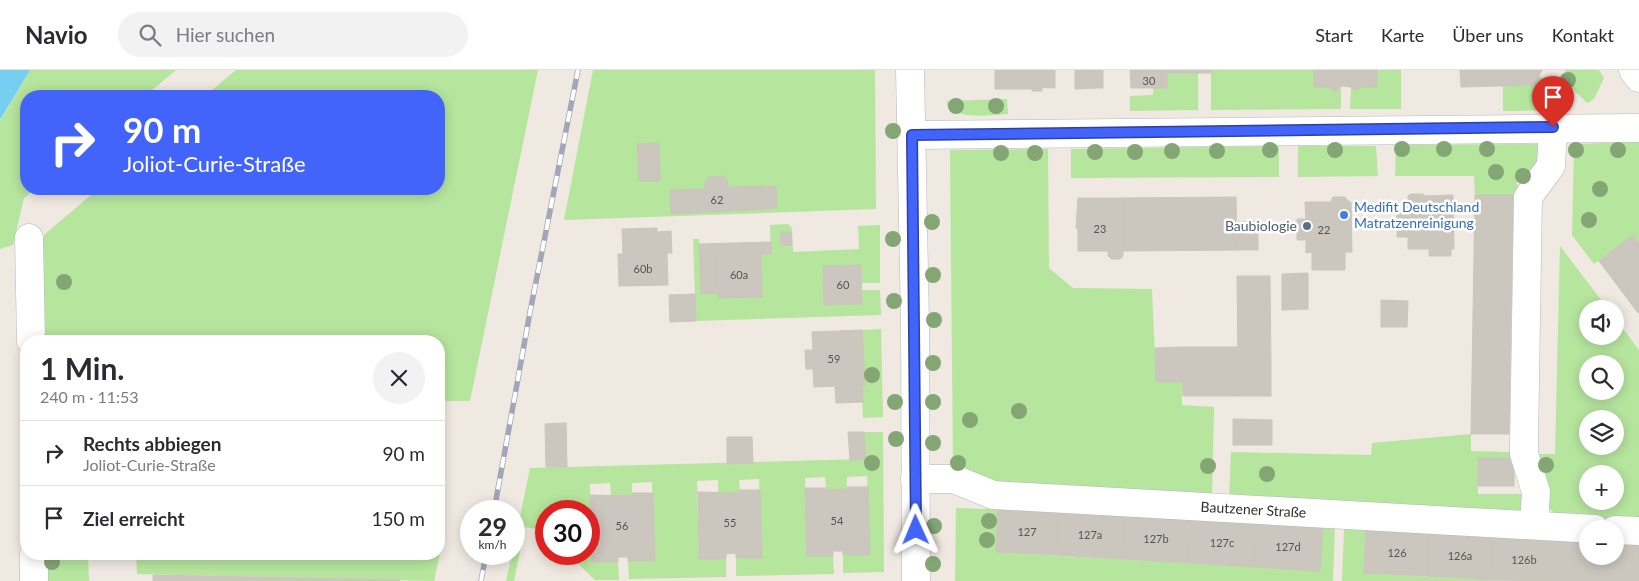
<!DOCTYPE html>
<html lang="de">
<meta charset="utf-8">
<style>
body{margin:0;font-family:Lato,sans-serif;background:#f2f2f3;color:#2b2b33;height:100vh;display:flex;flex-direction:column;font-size:19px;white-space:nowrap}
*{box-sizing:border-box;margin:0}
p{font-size:16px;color:#7c7c81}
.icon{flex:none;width:28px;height:28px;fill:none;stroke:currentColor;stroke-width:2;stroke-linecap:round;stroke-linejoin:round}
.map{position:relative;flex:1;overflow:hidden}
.drawer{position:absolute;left:20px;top:265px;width:425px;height:225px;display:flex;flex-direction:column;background:#fff;border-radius:20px;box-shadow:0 2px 12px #0003}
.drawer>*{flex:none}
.top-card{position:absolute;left:20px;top:20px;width:425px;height:105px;border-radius:20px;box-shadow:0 2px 12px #0003;background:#4264fb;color:#fff;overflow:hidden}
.controls{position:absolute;left:1579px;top:230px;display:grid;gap:10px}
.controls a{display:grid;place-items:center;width:45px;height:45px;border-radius:50%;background:#fff;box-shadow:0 2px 12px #0003;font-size:25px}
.speed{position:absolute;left:460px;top:430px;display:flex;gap:10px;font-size:25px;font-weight:700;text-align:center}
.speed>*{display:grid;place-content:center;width:65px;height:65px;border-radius:50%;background:#fff;box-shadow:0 2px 12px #0003;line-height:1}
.speed small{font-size:12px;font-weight:400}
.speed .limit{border:8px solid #d22;background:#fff;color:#111}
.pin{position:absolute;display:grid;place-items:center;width:42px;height:42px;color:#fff;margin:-51px -21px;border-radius:50% 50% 50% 0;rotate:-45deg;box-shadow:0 0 5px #0007}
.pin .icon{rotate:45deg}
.me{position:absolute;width:55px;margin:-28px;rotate:359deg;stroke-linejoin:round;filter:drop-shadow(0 0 4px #0008)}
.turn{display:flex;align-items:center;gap:18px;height:105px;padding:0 20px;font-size:22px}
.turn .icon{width:65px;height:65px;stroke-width:2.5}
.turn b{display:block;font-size:35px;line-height:42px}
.round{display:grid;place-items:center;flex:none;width:52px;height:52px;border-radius:26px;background:#f2f2f3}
.summary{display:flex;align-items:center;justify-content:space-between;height:85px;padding:0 20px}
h1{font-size:30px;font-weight:700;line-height:38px}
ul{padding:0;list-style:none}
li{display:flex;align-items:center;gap:15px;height:65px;padding:0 20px;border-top:1px solid #e1e1e2}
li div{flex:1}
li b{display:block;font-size:19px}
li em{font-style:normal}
header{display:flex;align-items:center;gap:30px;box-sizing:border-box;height:70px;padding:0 25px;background:#fff;border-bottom:1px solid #e1e1e2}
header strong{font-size:24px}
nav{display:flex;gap:28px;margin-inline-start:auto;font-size:18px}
.search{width:350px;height:45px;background:#f2f2f3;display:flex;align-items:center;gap:12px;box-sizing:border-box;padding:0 18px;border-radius:28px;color:#7c7c81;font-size:19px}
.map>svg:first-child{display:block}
.green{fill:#b6e59e;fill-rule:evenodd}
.water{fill:#75cff0}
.building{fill:#cbc7bf;stroke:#cbc5ba}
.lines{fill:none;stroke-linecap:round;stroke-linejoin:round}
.minor-casing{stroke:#b4b7c1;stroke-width:29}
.minor{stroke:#fff;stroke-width:28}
.rail-casing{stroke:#a3a6b8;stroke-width:5.5}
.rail{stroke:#fff;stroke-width:4;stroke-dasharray:11;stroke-linecap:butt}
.tree{fill:#84a574}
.route-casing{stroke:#2b41a3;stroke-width:12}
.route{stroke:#4264fb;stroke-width:9}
.shop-dot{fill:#3f7fe0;stroke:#fff;stroke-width:2}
.service-dot{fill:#5c6f8a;stroke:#fff;stroke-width:2}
.labels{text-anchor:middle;stroke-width:5;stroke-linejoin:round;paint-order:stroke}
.number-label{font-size:11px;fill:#555452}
.shop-label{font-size:14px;fill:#366cbe;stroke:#fff;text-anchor:start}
.service-label{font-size:14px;fill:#4e5e75;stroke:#fff;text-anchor:end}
.street-label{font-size:14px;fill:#2e2e2e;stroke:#fff}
</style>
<header>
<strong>Navio</strong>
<div class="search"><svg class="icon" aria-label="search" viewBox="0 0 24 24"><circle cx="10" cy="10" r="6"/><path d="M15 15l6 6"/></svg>Hier suchen</div>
<nav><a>Start</a><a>Karte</a><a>Über uns</a><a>Kontakt</a></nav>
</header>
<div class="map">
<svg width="1639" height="511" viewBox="0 0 1639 511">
<rect width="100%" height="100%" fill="#efe9e1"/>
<g class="green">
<polygon points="30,0 176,0 145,26 26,26 26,119 35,119 24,128 13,175 0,179 0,51"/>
<polygon points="236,0 538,0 470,331 439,331 439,271 40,271 38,180 45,164 98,119 439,119 439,26 205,26"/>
<polygon points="593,0 875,0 876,139 564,150"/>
<polygon points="1211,0 1314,0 1335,21 1341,16 1341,39 1211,40"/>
<polygon points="1377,0 1401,0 1401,39 1350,39 1351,17 1356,21 1361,17 1377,17"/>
<path d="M1565,0H1599L1604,8L1594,29L1587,33C1576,22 1568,16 1565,0Z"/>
<polygon points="1167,3 1198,3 1198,40 1130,41 1130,26 1153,25 1153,18 1167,18"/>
<polygon points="1540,6 1570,38 1569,40 1503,41 1503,16 1535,15"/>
<path d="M1007,29L1008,44C988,45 962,50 947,36V31Z"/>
<polygon points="1639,72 1639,174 1633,166 1594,194 1572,165 1574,74"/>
<polygon points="1538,74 1538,93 1524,111 1520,108 1516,114 1521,117 1516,125 1475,125 1474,106 1395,106 1396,75"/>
<polygon points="1279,76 1279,107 1071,108 1071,79"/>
<polygon points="1298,76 1376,76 1378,106 1298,107"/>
<polygon points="1048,79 1049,198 1073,218 1152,219 1156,312 1182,312 1182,335 1214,337 1212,428 999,417 953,398 950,80"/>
<polygon points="788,154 792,158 793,182 859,179 858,156 880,155 880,213 862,213 861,195 823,197 824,235 862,234 862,220 880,220 881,245 696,251 693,169 699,169 701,224 718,223 718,228 762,227 761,185 771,184 770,155"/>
<path d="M1560,176L1608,239H1588V266H1615V248L1639,280V454L1561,450L1549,438L1534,384H1555ZM1588,294H1615V321H1588ZM1588,349H1615V376H1588ZM1588,404H1615V431H1588Z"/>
<polygon points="881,259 883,347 863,348 862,315 865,315 862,260"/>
<polygon points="864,362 883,362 884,502 843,503 843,485 870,485 867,406 847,407 847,419 826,420 825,407 805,408 807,486 833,486 834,504 736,506 736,488 762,488 759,409 739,410 740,423 718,423 718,410 697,411 699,489 726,489 726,507 629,509 628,491 654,491 652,412 632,413 632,426 611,426 610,413 590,414 592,492 618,492 619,510 595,510 568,484 589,484 589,441 546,441 546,461 525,457 514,511 506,511 512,484 514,484 514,476 530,398 866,389"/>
<polygon points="1471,364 1471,381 1512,382 1514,388 1478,388 1478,424 1527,424 1527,434 1515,446 1229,429 1231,382 1371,385 1372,373"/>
<polygon points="986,431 998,438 996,482 1320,501 1323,456 1335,457 1333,511 955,511 956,438 986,439"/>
<polygon points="1367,452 1364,503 1502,511 1342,511 1344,458"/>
<polygon points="439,460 445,460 434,511 137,504 136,484 439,484"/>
<polygon points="44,484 88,484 89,511 44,511"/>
</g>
<polygon class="water" points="0,0 30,0 0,50"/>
<g class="building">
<polygon points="995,0 1055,0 1055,18 1032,17 1032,19 995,19"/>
<polygon points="1075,0 1096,0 1097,18 1075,19"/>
<polygon points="1096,0 1103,0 1103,18 1097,18"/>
<polygon points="1130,0 1211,0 1211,3 1167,3 1167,18 1131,18"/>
<polygon points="1314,0 1377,0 1377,17 1361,17 1356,21 1351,17 1341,16 1335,22 1329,17 1314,17"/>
<polygon points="1460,0 1542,0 1535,15 1461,17"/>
<rect x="1032" y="17" width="10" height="4"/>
<polygon points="659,73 660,111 639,111 637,74"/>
<polygon points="722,106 727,110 728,117 762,116 763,139 671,144 670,120 705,119 705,112 709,107"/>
<polygon points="776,116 777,138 763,139 762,117"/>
<polygon points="1411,124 1423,124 1425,126 1453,125 1454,179 1451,179 1451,186 1429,186 1429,179 1408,179 1408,167 1397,167 1397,141 1408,141 1408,126"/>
<polygon points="1475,125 1513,125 1509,364 1471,364"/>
<polygon points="1236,127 1237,180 1123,181 1123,128"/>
<polygon points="1333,127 1345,127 1349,132 1351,132 1352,182 1345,182 1345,200 1312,200 1312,182 1306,183 1306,170 1297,170 1297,149 1306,149 1305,132 1331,132"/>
<polygon points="1078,128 1123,128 1123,186 1120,189 1111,189 1108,186 1108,181 1078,181 1078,160 1076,158"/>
<polygon points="1258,151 1258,180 1237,180 1236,152"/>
<polygon points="657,158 657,162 671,161 672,183 667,183 668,215 619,216 618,184 623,184 622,159"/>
<polygon points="780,162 791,162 792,175 781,175"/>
<polygon points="1633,165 1639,174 1639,242 1638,243 1599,191"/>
<polygon points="771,172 771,184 716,186 718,223 701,224 699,174"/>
<polygon points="761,185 762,227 718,228 716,186"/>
<polygon points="861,195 862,234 824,235 823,196"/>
<polygon points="1308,203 1308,239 1282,240 1282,204"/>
<polygon points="1237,206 1270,206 1271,298 1238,298"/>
<polygon points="695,224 696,251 670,252 669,225"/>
<polygon points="1381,230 1408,231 1407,257 1381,257"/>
<polygon points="862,260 865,315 814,317 813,299 806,299 805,280 813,280 812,262"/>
<polygon points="1182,277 1237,277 1238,326 1183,326"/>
<polygon points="1182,277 1182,312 1156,312 1155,278"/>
<rect x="1238" y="298" width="33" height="28"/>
<polygon points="862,315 863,332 836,333 835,317"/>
<polygon points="1233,349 1272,350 1272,375 1233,375"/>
<polygon points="566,353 567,397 546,397 545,354"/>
<polygon points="848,362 864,362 866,389 850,390"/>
<polygon points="727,367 752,367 753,393 727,394"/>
<rect x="1478" y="388" width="36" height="28"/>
<polygon points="847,417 868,417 870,485 843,485 843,481 833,481 833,486 807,486 805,418 826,418 826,420 847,419"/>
<polygon points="739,420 760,420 762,488 736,488 736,483 726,484 726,489 699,489 698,422 740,423"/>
<polygon points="632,423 653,423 655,491 628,491 628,487 618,487 618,492 592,492 590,425 632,426"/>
<polygon points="998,438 1058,441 1056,485 996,482"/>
<polygon points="1058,441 1124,445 1122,489 1056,485"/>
<polygon points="1124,445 1191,449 1188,493 1122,489"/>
<polygon points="1191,449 1257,453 1254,497 1188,493"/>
<polygon points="1257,453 1323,456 1320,501 1254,497"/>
<polygon points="1366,459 1430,463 1427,506 1364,503"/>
<polygon points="1430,463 1492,466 1490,510 1427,506"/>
<polygon points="1492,466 1559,470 1557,511 1490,510"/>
<polygon points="1559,470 1588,472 1588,486 1615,486 1615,474 1624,474 1622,511 1557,511"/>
<polygon points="1624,474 1639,475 1639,511 1622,511"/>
<polygon points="153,505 400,510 399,511 153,511"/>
</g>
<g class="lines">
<g class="minor-casing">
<g id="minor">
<polyline points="910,0 915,252 916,511"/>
<polyline points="1633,0 1639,8"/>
<polyline points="912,65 1639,58"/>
<polyline points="29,168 31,271"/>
<path id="s1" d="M915,409H954L993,425L1595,459"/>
<polyline points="1534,455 1536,422 1524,384 1524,374 1528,127 1551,96 1553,57"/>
<polyline points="1615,460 1639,461"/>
<polyline points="34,511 34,484"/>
</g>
</g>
<use href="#minor" class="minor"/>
<g class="rail-casing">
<g id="rail">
<polyline points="494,441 530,242 578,0"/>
<polyline points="481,511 486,484"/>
</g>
</g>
<use href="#rail" class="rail"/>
</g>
<g class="tree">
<circle cx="1568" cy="10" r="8"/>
<circle cx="956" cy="36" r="8"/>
<circle cx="996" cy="36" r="8"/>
<circle cx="893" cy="61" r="8"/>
<circle cx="1402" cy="79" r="8"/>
<circle cx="1444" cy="79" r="8"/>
<circle cx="1487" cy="79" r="8"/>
<circle cx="1270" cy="80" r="8"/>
<circle cx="1335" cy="80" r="8"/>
<circle cx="1576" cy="80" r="8"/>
<circle cx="1618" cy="80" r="8"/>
<circle cx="1172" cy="81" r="8"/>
<circle cx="1217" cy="81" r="8"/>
<circle cx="1095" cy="82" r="8"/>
<circle cx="1135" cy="82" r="8"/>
<circle cx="1001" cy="83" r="8"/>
<circle cx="1035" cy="83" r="8"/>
<circle cx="1496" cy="102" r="8"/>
<circle cx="1523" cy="106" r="8"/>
<circle cx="1600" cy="119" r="8"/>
<circle cx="1589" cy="150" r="8"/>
<circle cx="932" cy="152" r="8"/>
<circle cx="893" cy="169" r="8"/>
<circle cx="933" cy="205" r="8"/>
<circle cx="64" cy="212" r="8"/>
<circle cx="894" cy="231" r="8"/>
<circle cx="934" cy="250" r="8"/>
<circle cx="933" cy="293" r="8"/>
<circle cx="872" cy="305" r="8"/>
<circle cx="895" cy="332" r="8"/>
<circle cx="933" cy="332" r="8"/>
<circle cx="1019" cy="341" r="8"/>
<circle cx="970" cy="350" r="8"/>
<circle cx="896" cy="369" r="8"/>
<circle cx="933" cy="373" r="8"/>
<circle cx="872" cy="393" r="8"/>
<circle cx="958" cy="393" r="8"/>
<circle cx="1546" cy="395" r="8"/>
<circle cx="1208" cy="396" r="8"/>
<circle cx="1267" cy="404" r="8"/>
<circle cx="989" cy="451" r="8"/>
<circle cx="934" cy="456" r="8"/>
<circle cx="987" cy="470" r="8"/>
<circle cx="52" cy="492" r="8"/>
<circle cx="933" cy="494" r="8"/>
</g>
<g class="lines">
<g class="route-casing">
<polyline id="route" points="916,460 912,65 1553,57"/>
</g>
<use href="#route" class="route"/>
</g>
<circle class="shop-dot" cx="1344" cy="145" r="5"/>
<circle class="service-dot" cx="1307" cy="156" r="5"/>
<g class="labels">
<g class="number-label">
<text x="1149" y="15">30</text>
<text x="717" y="134">62</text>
<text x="1100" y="163">23</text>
<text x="1324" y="164">22</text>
<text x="643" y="203">60b</text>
<text x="739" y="209">60a</text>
<text x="843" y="219">60</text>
<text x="834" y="293">59</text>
<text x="837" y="455">54</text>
<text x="730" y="457">55</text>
<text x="622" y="460">56</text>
<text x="1027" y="466">127</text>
<text x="1090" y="469">127a</text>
<text x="1156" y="473">127b</text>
<text x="1222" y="477">127c</text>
<text x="1288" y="481">127d</text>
<text x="1397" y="487">126</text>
<text x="1460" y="490">126a</text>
<text x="1524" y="494">126b</text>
</g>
<g class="shop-label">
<text x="1354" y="142">Medifit Deutschland<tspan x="1354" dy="16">Matratzenreinigung</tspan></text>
</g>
<g class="service-label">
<text x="1297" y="161">Baubiologie</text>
</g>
<g class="street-label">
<text dy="5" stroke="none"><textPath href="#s1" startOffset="342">Bautzener Straße</textPath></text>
</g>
</g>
</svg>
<div class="controls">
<a><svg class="icon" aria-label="sound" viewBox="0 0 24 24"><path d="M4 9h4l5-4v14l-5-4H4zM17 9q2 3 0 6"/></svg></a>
<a><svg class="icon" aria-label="search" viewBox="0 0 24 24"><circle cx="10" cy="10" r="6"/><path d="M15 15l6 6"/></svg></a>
<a><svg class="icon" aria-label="layers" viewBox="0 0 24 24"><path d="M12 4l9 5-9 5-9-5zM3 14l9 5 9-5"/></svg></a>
<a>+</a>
<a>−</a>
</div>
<div class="speed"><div>29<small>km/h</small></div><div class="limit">30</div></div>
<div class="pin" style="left:1553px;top:57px;background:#d93025"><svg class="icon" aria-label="arrive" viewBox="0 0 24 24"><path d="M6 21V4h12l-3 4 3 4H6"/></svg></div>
<svg class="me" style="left:916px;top:460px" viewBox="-20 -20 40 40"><path d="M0-17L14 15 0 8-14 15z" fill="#4264fb" stroke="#fff" stroke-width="4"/></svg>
<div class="top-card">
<div class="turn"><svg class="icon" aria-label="right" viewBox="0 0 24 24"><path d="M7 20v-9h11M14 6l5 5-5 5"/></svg><div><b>90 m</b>Joliot-Curie-Straße</div></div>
</div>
<section class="drawer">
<div class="summary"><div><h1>1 Min.</h1><p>240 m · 11:53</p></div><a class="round"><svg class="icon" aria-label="close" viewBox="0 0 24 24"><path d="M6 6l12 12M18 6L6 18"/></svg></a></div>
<ul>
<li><svg class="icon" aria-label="right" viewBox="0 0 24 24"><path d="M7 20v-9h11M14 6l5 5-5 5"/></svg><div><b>Rechts abbiegen</b><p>Joliot-Curie-Straße</p></div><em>90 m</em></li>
<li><svg class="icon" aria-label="arrive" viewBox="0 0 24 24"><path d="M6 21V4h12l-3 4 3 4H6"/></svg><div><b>Ziel erreicht</b></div><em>150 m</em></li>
</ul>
</section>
</div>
